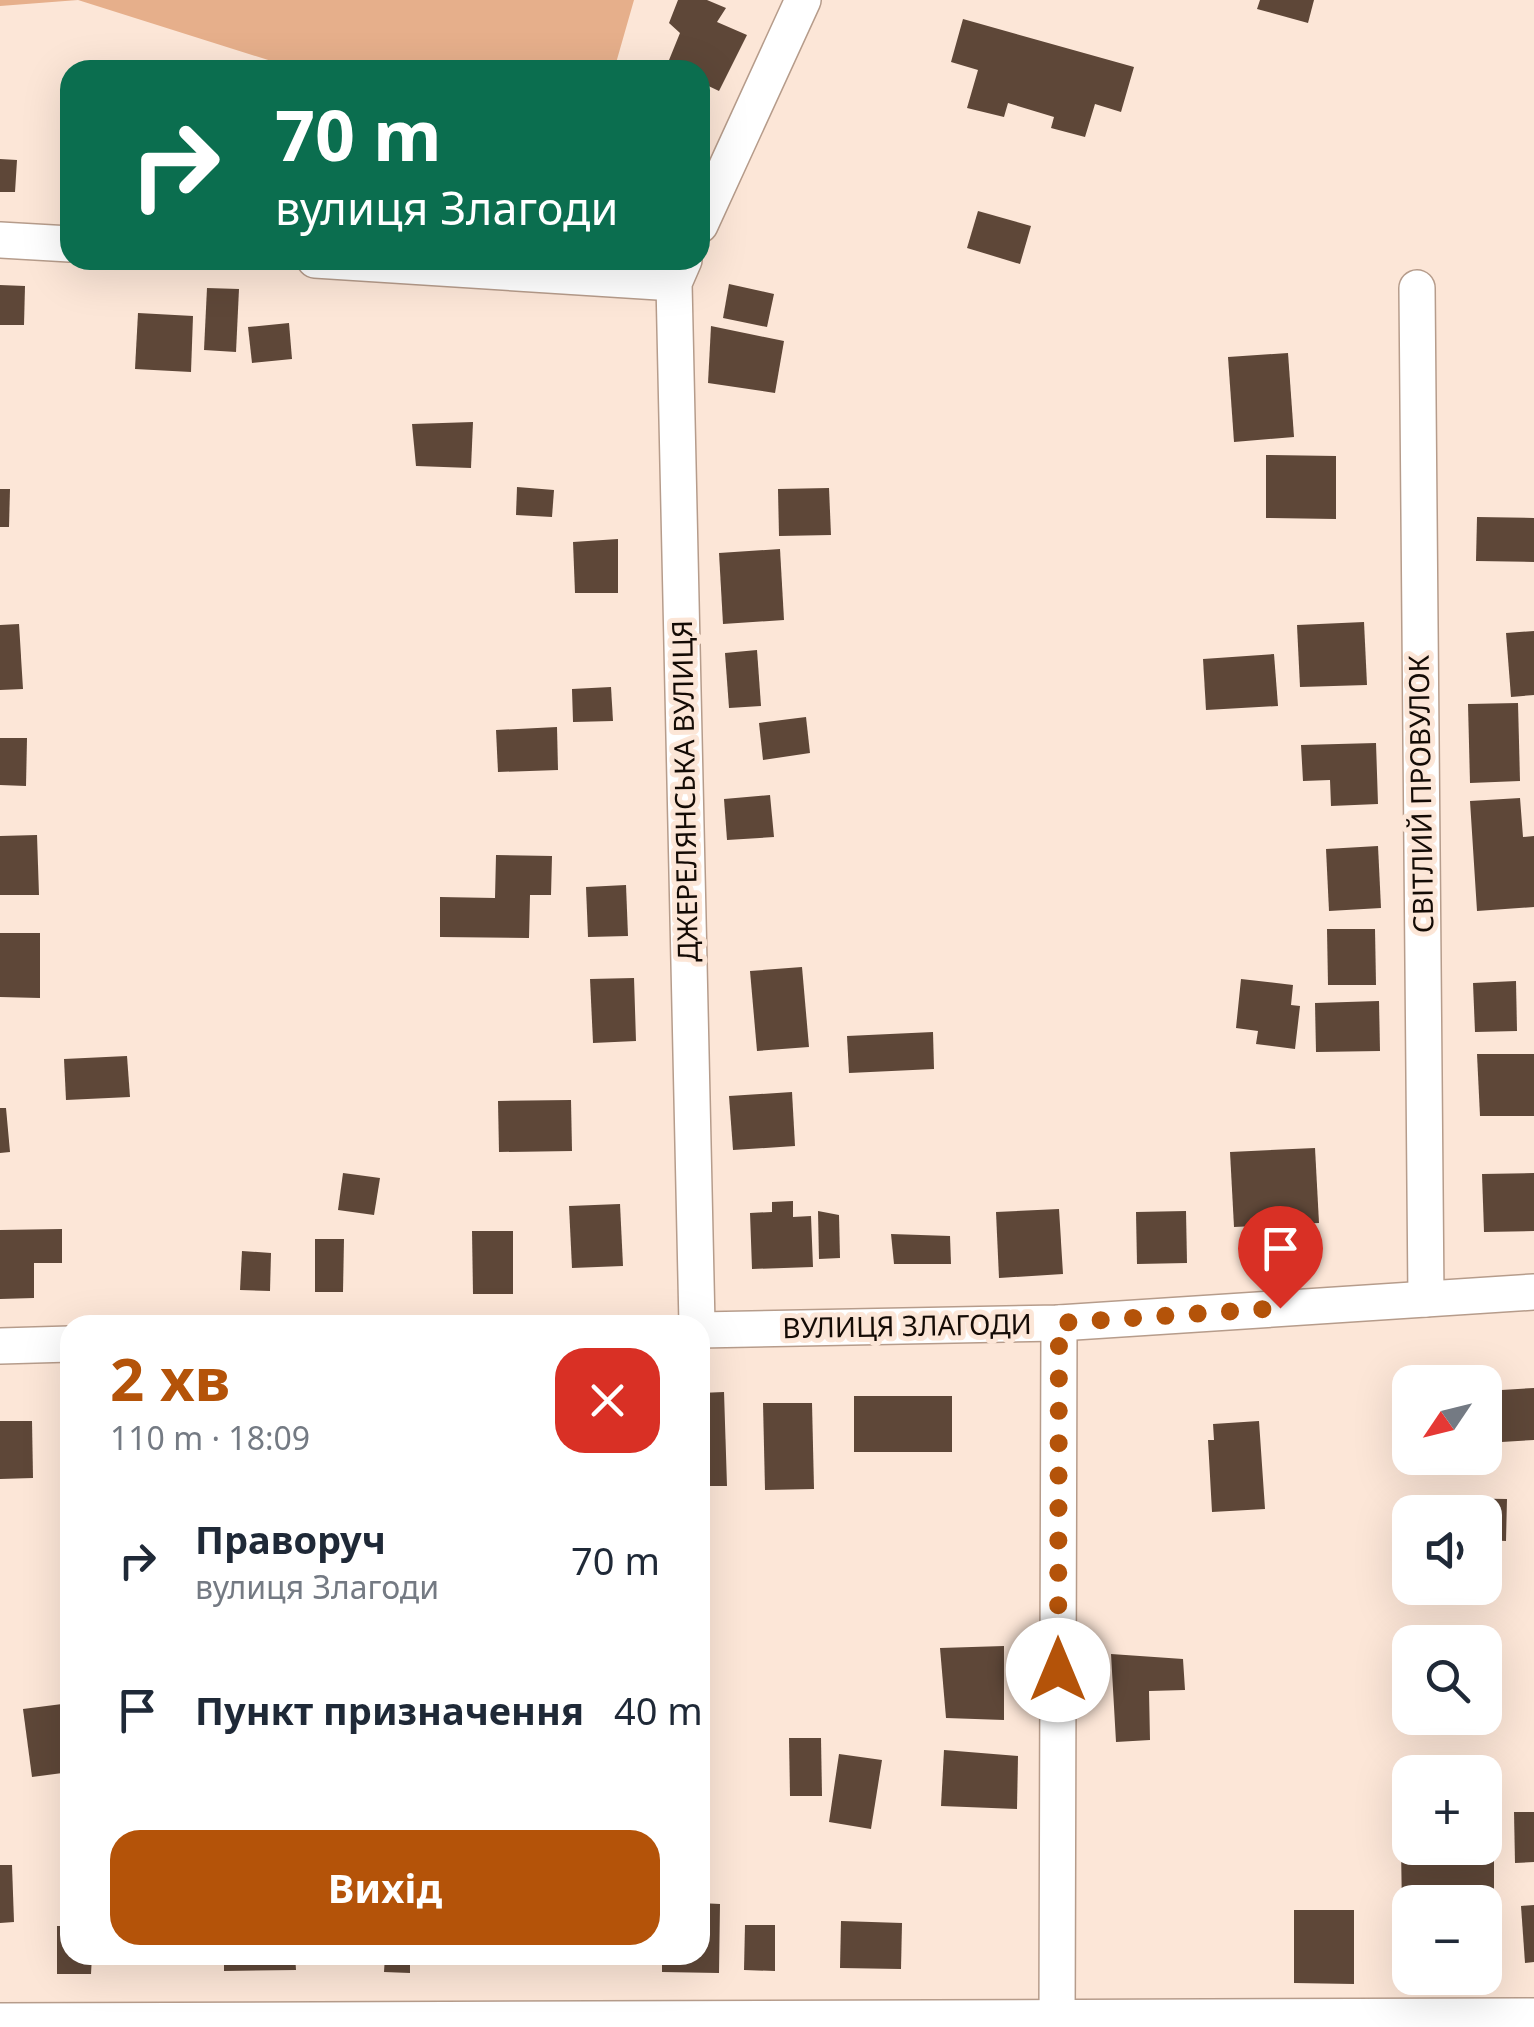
<!DOCTYPE html>
<html lang="uk">
<meta charset="utf-8">
<style>
body{margin:0;font-family:"Noto Sans",sans-serif;background:#f2f2f3;color:#1f2937;height:100vh;display:flex;flex-direction:column;font-size:38px;white-space:nowrap}
*{box-sizing:border-box;margin:0}
p{font-size:32px;color:#747a83}
.icon{flex:none;width:55px;height:55px;fill:none;stroke:currentColor;stroke-width:2;stroke-linecap:round;stroke-linejoin:round}
.map{position:relative;flex:1;overflow:hidden}
.side{position:absolute;left:60px;top:1315px;width:650px;height:650px;display:flex;flex-direction:column;background:#fff;border-radius:30px;box-shadow:0 10px 40px #0002}
.side>*{flex:none}
.guide{position:absolute;left:60px;top:60px;width:650px;height:210px;border-radius:30px;box-shadow:0 10px 40px #0002;background:#0b6e4f;color:#fff;overflow:hidden}
.needle{width:65px;rotate:235deg}
.buttons{position:absolute;left:1392px;top:1365px;display:grid;gap:20px}
.buttons a{display:grid;place-items:center;width:110px;height:110px;border-radius:20px;background:#fff;box-shadow:0 10px 40px #0002;font-size:50px}
.pin{position:absolute;display:grid;place-items:center;width:85px;height:85px;color:#fff;margin:-102px -42px;border-radius:50% 50% 50% 0;rotate:-45deg;box-shadow:0 0 10px #0007}
.pin .icon{rotate:45deg}
.me{position:absolute;width:110px;margin:-55px;rotate:0deg;stroke-linejoin:round;filter:drop-shadow(0 0 8px #0008)}
.turn{display:flex;align-items:center;gap:35px;height:210px;padding:0 50px;font-size:45px}
.turn .icon{width:130px;height:130px;stroke-width:2.5}
.turn b{display:block;font-size:70px;line-height:85px}
.round{display:grid;place-items:center;flex:none;width:105px;height:105px;border-radius:30px;background:#f2f2f3}
.head{display:flex;align-items:center;justify-content:space-between;height:170px;padding:0 50px}
h1{font-size:60px;font-weight:700;line-height:75px;color:#b45309}
.button{display:flex;gap:20px;margin-top:auto;padding:20px 50px}
.button a{flex:1;height:115px;border-radius:30px;background:#b45309;color:#fff;font-size:40px;font-weight:700;line-height:115px;text-align:center}
ul{padding:0;list-style:none}
li{display:flex;align-items:center;gap:30px;height:150px;padding:0 50px}
li div{flex:1}
li b{display:block;font-size:38px}
li em{font-style:normal}
.map>svg:first-child{display:block}
.green{fill:#e6af8b}
.building{fill:#5e4738}
.lines{fill:none;stroke-linecap:round;stroke-linejoin:round}
.minor-casing{stroke:#b69c8b;stroke-width:38}
.minor{stroke:#fff;stroke-width:35}
.route{stroke:#b45309;stroke-width:18;stroke-dasharray:0 32.4}
.labels{text-anchor:middle;stroke-width:10;stroke-linejoin:round;paint-order:stroke}
.street-label{font-size:28px;fill:#140b05;stroke:#fce6d7}
</style>
<div class="map">
<svg width="1534" height="2027" viewBox="0 0 1534 2027">
<rect width="100%" height="100%" fill="#fce6d7"/>
<polygon class="green" points="0,0 634,0 614,70 300,70 78,0 0,6"/>
<g class="building">
<polygon points="678,0 707,0 726,8 717,22 747,35 719,91 700,82 700,70 677,70 667,65 680,33 669,23"/>
<polygon points="1260,0 1314,0 1308,23 1257,9"/>
<polygon points="963,19 1134,67 1121,112 1095,104 1085,137 1051,128 1054,117 1008,103 1004,117 967,108 978,70 951,62"/>
<polygon points="0,159 17,160 15,192 0,192"/>
<polygon points="978,211 1031,226 1020,264 967,248"/>
<polygon points="729,284 774,294 767,327 723,318"/>
<polygon points="0,285 25,286 24,325 0,325"/>
<polygon points="207,288 239,289 236,352 204,350"/>
<polygon points="138,313 193,316 191,372 135,369"/>
<polygon points="289,323 292,359 252,363 248,327"/>
<polygon points="711,326 784,341 775,393 708,383"/>
<polygon points="1288,353 1294,437 1234,442 1228,357"/>
<polygon points="473,422 471,468 416,466 412,424"/>
<polygon points="1266,455 1336,456 1336,519 1266,518"/>
<polygon points="517,487 554,490 552,517 516,515"/>
<polygon points="829,488 831,535 779,536 778,489"/>
<polygon points="0,489 10,489 9,527 0,527"/>
<polygon points="1477,517 1534,518 1534,562 1476,561"/>
<polygon points="618,539 618,593 575,593 573,542"/>
<polygon points="780,549 784,620 723,624 719,553"/>
<polygon points="1364,622 1367,685 1300,687 1297,625"/>
<polygon points="19,624 23,689 0,690 0,625"/>
<polygon points="1534,631 1534,695 1511,697 1506,633"/>
<polygon points="757,650 761,706 729,708 725,653"/>
<polygon points="1274,654 1278,706 1206,710 1203,659"/>
<polygon points="611,687 613,721 573,722 572,689"/>
<polygon points="1518,703 1520,781 1470,783 1468,704"/>
<polygon points="806,717 810,753 763,760 759,723"/>
<polygon points="557,727 558,770 498,772 496,730"/>
<polygon points="0,738 27,738 26,786 0,785"/>
<polygon points="1376,743 1378,804 1331,806 1330,780 1303,781 1301,745"/>
<polygon points="770,795 774,837 727,840 724,799"/>
<polygon points="1520,798 1523,837 1534,836 1534,907 1477,911 1470,801"/>
<polygon points="37,835 39,895 0,895 0,836"/>
<polygon points="1378,846 1381,908 1329,911 1326,849"/>
<polygon points="496,855 552,856 551,895 530,895 529,938 440,937 440,897 495,898"/>
<polygon points="626,885 628,936 588,937 586,887"/>
<polygon points="1327,929 1375,929 1376,985 1328,985"/>
<polygon points="0,933 40,933 40,998 0,997"/>
<polygon points="802,967 809,1047 757,1051 750,971"/>
<polygon points="634,978 636,1041 593,1043 590,979"/>
<polygon points="1241,979 1293,985 1291,1005 1300,1006 1295,1049 1256,1044 1258,1031 1236,1028"/>
<polygon points="1516,981 1517,1031 1475,1032 1473,983"/>
<polygon points="1379,1001 1380,1051 1316,1052 1315,1003"/>
<polygon points="933,1032 934,1069 849,1073 847,1036"/>
<polygon points="1477,1054 1534,1054 1534,1116 1480,1116"/>
<polygon points="127,1056 130,1097 66,1100 64,1059"/>
<polygon points="792,1092 795,1146 733,1150 729,1096"/>
<polygon points="571,1100 572,1151 499,1152 498,1101"/>
<polygon points="0,1108 6,1108 10,1152 0,1153"/>
<polygon points="1315,1148 1319,1223 1234,1227 1230,1152"/>
<polygon points="343,1173 380,1178 374,1215 338,1210"/>
<polygon points="1534,1173 1534,1231 1484,1232 1482,1174"/>
<polygon points="793,1201 793,1217 811,1216 813,1267 752,1269 750,1213 772,1212 772,1202"/>
<polygon points="620,1204 623,1266 572,1268 569,1206"/>
<polygon points="1059,1209 1063,1274 999,1278 996,1212"/>
<polygon points="818,1211 839,1215 840,1258 819,1259"/>
<polygon points="1186,1211 1187,1263 1137,1264 1136,1212"/>
<polygon points="62,1229 62,1263 34,1263 34,1298 0,1299 0,1230"/>
<polygon points="472,1231 513,1231 513,1294 473,1294"/>
<polygon points="891,1234 950,1236 951,1264 894,1264"/>
<polygon points="315,1239 344,1239 343,1292 315,1292"/>
<polygon points="242,1251 271,1253 270,1291 240,1290"/>
<polygon points="1534,1388 1534,1440 1485,1443 1485,1391"/>
<polygon points="724,1392 727,1486 700,1486 700,1393"/>
<rect x="854" y="1396" width="98" height="56"/>
<polygon points="763,1403 812,1403 814,1489 765,1490"/>
<polygon points="0,1421 32,1421 33,1478 0,1479"/>
<polygon points="1259,1421 1265,1509 1212,1512 1208,1440 1214,1440 1213,1424"/>
<polygon points="70,1487 70,1551 62,1551 60,1488"/>
<polygon points="1447,1498 1507,1499 1506,1541 1485,1540 1485,1512 1447,1512"/>
<polygon points="1004,1646 1004,1720 946,1718 940,1648"/>
<polygon points="1111,1654 1183,1659 1185,1690 1149,1691 1150,1740 1116,1742"/>
<polygon points="70,1703 70,1772 32,1777 23,1709"/>
<polygon points="789,1738 821,1738 822,1796 790,1796"/>
<polygon points="944,1750 1018,1756 1017,1809 941,1806"/>
<polygon points="839,1754 882,1760 871,1829 829,1822"/>
<polygon points="1514,1812 1534,1812 1534,1862 1515,1863"/>
<polygon points="1401,1846 1494,1846 1494,1919 1485,1919 1485,1902 1410,1902 1410,1912 1402,1912"/>
<polygon points="0,1865 12,1865 14,1922 0,1923"/>
<polygon points="700,1903 720,1904 719,1973 662,1972 662,1955 700,1955"/>
<polygon points="1534,1905 1534,1962 1525,1963 1521,1906"/>
<polygon points="1294,1910 1354,1910 1354,1984 1294,1983"/>
<polygon points="841,1921 902,1923 901,1969 840,1968"/>
<polygon points="745,1925 775,1925 775,1971 744,1970"/>
<polygon points="57,1926 70,1926 70,1955 92,1955 91,1974 57,1974"/>
<polygon points="224,1955 295,1955 296,1970 224,1971"/>
<polygon points="385,1955 410,1955 410,1973 384,1972"/>
<polygon points="514,1955 539,1955 539,1965 514,1964"/>
</g>
<g class="lines">
<g class="minor-casing">
<g id="minor">
<polyline points="700,225 803,0"/>
<polyline points="0,240 70,244"/>
<polyline points="315,260 674,283"/>
<polyline points="684,260 674,283 697,1325"/>
<polyline points="1417,288 1426,1299"/>
<polyline points="700,1330 1059,1323 1534,1292"/>
<polyline points="0,1346 70,1344"/>
<polyline points="0,2021 1534,2016"/>
<polyline points="1057,2027 1059,1323"/>
</g>
</g>
<use href="#minor" class="minor"/>
</g>
<g class="lines">
<polyline class="route" points="1058,1670 1059,1323 1280,1308"/>
</g>
<g class="labels">
<g class="street-label">
<text transform="translate(685 791) rotate(-91)" y="10">ДЖЕРЕЛЯНСЬКА ВУЛИЦЯ</text>
<text transform="translate(1421 794) rotate(-91)" y="10">СВІТЛИЙ ПРОВУЛОК</text>
<text transform="translate(907 1326) rotate(-1)" y="10">ВУЛИЦЯ ЗЛАГОДИ</text>
</g>
</g>
</svg>
<div class="buttons">
<a><svg class="needle" viewBox="-14 -14 28 28"><path d="M0-13l5 13h-10z" fill="#e53935"/><path d="M0 13l5-13h-10z" fill="#747a83"/></svg></a>
<a><svg class="icon" aria-label="sound" viewBox="0 0 24 24"><path d="M4 9h4l5-4v14l-5-4H4zM17 9q2 3 0 6"/></svg></a>
<a><svg class="icon" aria-label="search" viewBox="0 0 24 24"><circle cx="10" cy="10" r="6"/><path d="M15 15l6 6"/></svg></a>
<a>+</a>
<a>−</a>
</div>
<div class="pin" style="left:1280px;top:1308px;background:#d93025"><svg class="icon" aria-label="arrive" viewBox="0 0 24 24"><path d="M6 21V4h12l-3 4 3 4H6"/></svg></div>
<svg class="me" style="left:1058px;top:1670px" viewBox="-20 -20 40 40"><circle r="19" fill="#fff"/><path d="M0-13L10 11 0 6-10 11z" fill="#b45309"/></svg>
<div class="guide">
<div class="turn"><svg class="icon" aria-label="right" viewBox="0 0 24 24"><path d="M7 20v-9h11M14 6l5 5-5 5"/></svg><div><b>70 m</b>вулиця Злагоди</div></div>
</div>
<section class="side">
<div class="head"><div><h1>2 хв</h1><p>110 m · 18:09</p></div><a class="round" style="background:#d93025;color:#fff"><svg class="icon" aria-label="close" viewBox="0 0 24 24"><path d="M6 6l12 12M18 6L6 18"/></svg></a></div>
<ul>
<li><svg class="icon" aria-label="right" viewBox="0 0 24 24"><path d="M7 20v-9h11M14 6l5 5-5 5"/></svg><div><b>Праворуч</b><p>вулиця Злагоди</p></div><em>70 m</em></li>
<li><svg class="icon" aria-label="arrive" viewBox="0 0 24 24"><path d="M6 21V4h12l-3 4 3 4H6"/></svg><div><b>Пункт призначення</b></div><em>40 m</em></li>
</ul>
<div class="button"><a>Вихід</a></div>
</section>
</div>
